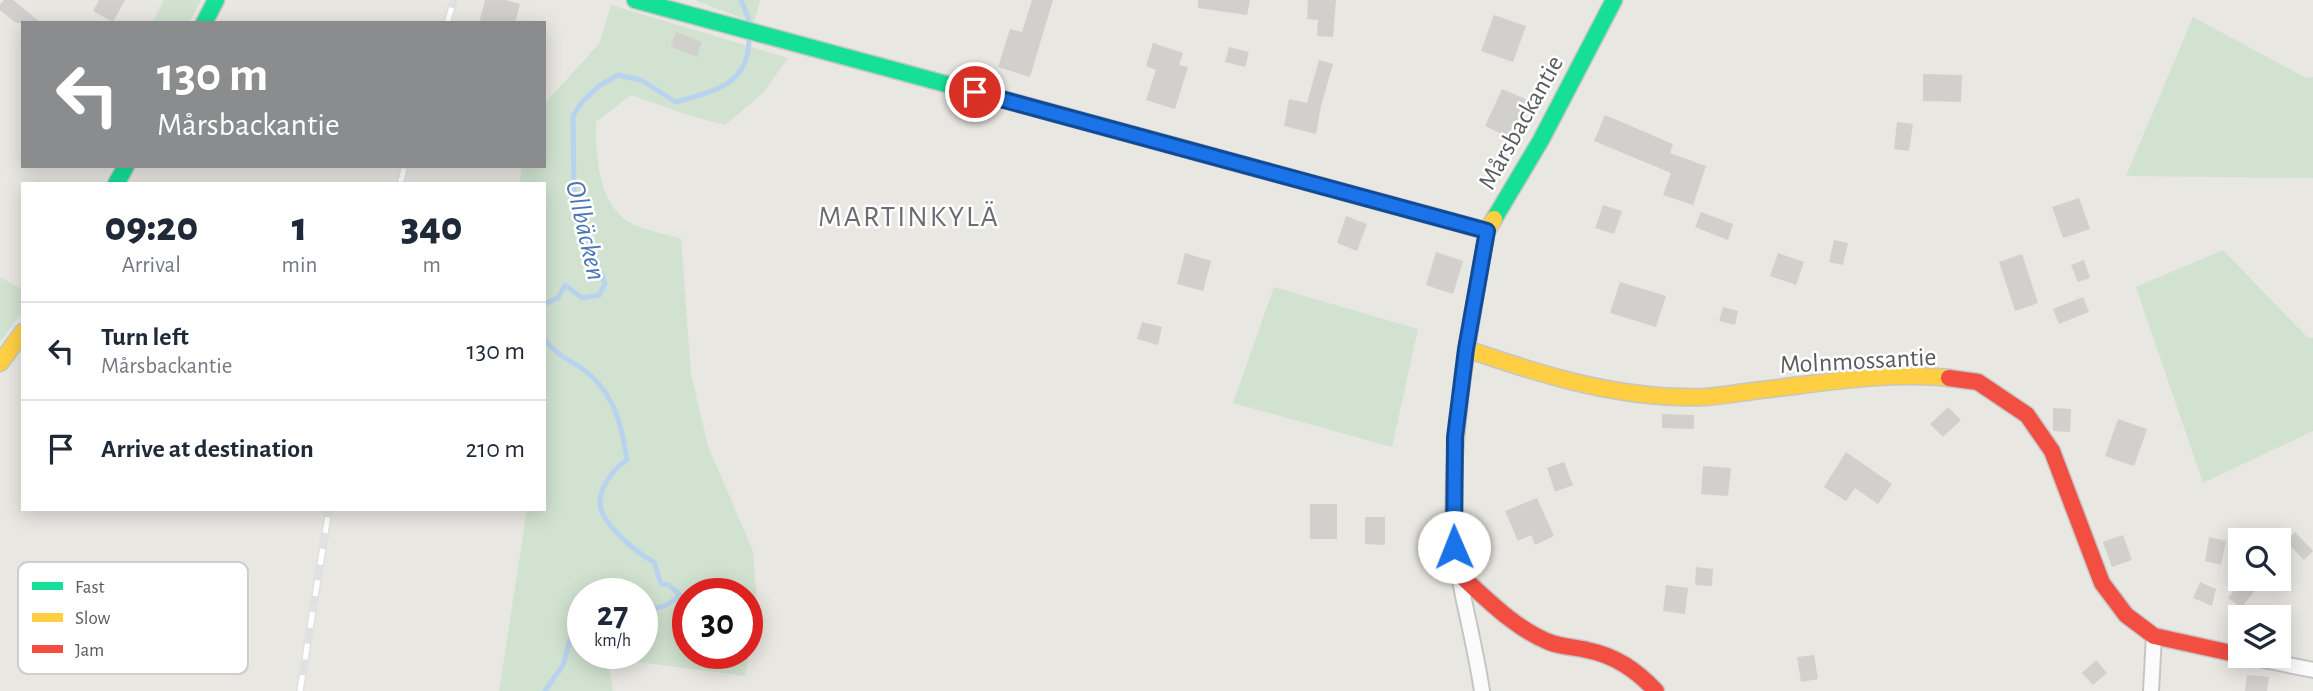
<!DOCTYPE html>
<meta charset="utf-8">
<style>
body{margin:0;font-family:"Alegreya Sans",sans-serif;background:#f6f6f7;color:#1f2937;height:100vh;display:flex;flex-direction:column;font-size:26px;white-space:nowrap}
*{box-sizing:border-box;margin:0}
p{font-size:23px;color:#747a83}
.icon{flex:none;width:38px;height:38px;fill:none;stroke:currentColor;stroke-width:2;stroke-linecap:round;stroke-linejoin:round}
.map{position:relative;flex:1;overflow:hidden}
.sheet{position:absolute;left:21px;top:182px;width:525px;height:329px;display:flex;flex-direction:column;background:#fff;border-radius:0px;box-shadow:0 4px 18px #0003}
.sheet>*{flex:none}
.hud{position:absolute;left:21px;top:21px;width:525px;height:147px;border-radius:0px;box-shadow:0 4px 18px #0003;background:#8b8c8d;color:#fff;overflow:hidden}
.controls{position:absolute;left:2228px;top:528px;display:grid;gap:14px}
.controls a{display:grid;place-items:center;width:63px;height:63px;border-radius:0px;background:#fff;box-shadow:0 4px 18px #0003;font-size:35px}
.speed{position:absolute;left:567px;top:578px;display:flex;gap:14px;font-size:35px;font-weight:700;text-align:center}
.speed>*{display:grid;place-content:center;width:91px;height:91px;border-radius:50%;background:#fff;box-shadow:0 4px 18px #0003;line-height:1}
.speed small{font-size:18px;font-weight:400}
.speed .limit{border:10px solid #d22;background:#fff;color:#111}
.pin{position:absolute;display:grid;place-items:center;width:60px;height:60px;color:#fff;margin:-30px;border:4px solid #fff;border-radius:50%;box-shadow:0 2px 7px #0007}
.me{position:absolute;width:77px;margin:-38px;rotate:359deg;stroke-linejoin:round;filter:drop-shadow(0 0 5px #0008)}
.turn{display:flex;align-items:center;gap:24px;height:147px;padding:0 21px;font-size:32px}
.turn .icon{width:91px;height:91px;stroke-width:2.5}
.turn b{display:block;font-size:49px;line-height:60px}
.eta{display:flex;justify-content:space-evenly;align-items:center;height:119px;text-align:center}
.eta b{font-size:42px;font-weight:800;line-height:49px}
ul{padding:0;list-style:none}
li{display:flex;align-items:center;gap:21px;height:98px;padding:0 21px;border-top:2px solid #e0e1e3}
li div{flex:1}
li b{display:block;font-size:26px}
li em{font-style:normal}
.map>svg:first-child{display:block}
.green{fill:#d1e3d0;fill-rule:evenodd}
.lines{fill:none;stroke-linecap:round;stroke-linejoin:round}
.stream{stroke:#b9d3ef;stroke-width:5}
.building{fill:#d1d0cd}
.street-casing{stroke:#c5c5c4;stroke-width:18}
.fast-casing{stroke:#c5c6c5;stroke-width:19}
.slow-casing{stroke:#c5c6c5;stroke-width:19}
.jam-casing{stroke:#c5c6c5;stroke-width:19}
.street{stroke:#fcfbfb;stroke-width:14}
.fast{stroke:#16e098;stroke-width:16}
.slow{stroke:#ffcf43;stroke-width:16}
.jam{stroke:#f24e42;stroke-width:16}
.rail-casing{stroke:#e0e1e0;stroke-width:8}
.rail{stroke:#fff;stroke-width:5;stroke-dasharray:16;stroke-linecap:butt}
.route-casing{stroke:#114b97;stroke-width:18}
.route{stroke:#1a73e8;stroke-width:12}
.labels{text-anchor:middle;stroke-width:5;stroke-linejoin:round;paint-order:stroke}
.street-label{font-size:26px;fill:#595b5f;stroke:#fff}
.water-label{font-size:28px;font-style:italic;fill:#4b76b5;stroke:#fff}
.quarter-label{font-size:30px;letter-spacing:2px;fill:#6a6d71;stroke:#fff}
.key{fill:#fff;stroke:#cdcecf;stroke-width:2}
.key-label{font-size:19px;fill:#595b5f}
</style>
<div class="map">
<svg width="2313" height="691" viewBox="0 0 2313 691">
<rect width="100%" height="100%" fill="#e8e7e2"/>
<g class="green">
<polygon points="164,0 201,0 189,23 152,23"/>
<polygon points="695,0 760,0 754,23"/>
<path d="M611,5L788,58L763,93L725,125L688,115L631,95L596,122C596,155 597,202 629,222C641,230 667,234 681,239L691,374L708,446L753,551L757,604L745,676L608,658L613,691H499L527,509H544V184H519L522,166H544V104L599,44ZM583,593H642V653H583ZM688,593H747V653H688Z"/>
<polygon points="2193,17 2306,78 2313,77 2313,178 2126,176"/>
<polygon points="2223,250 2308,338 2313,338 2313,431 2203,483 2136,287"/>
<polygon points="0,277 23,290 23,310 0,342"/>
<polygon points="1274,287 1418,329 1392,447 1233,403"/>
</g>
<g class="lines">
<g class="stream">
<polyline points="741,0 748,17 749,27"/>
<path d="M544,304L558,298L565,285L582,298L599,295L605,284L590,244L583,233V215L574,193L573,116L582,102L599,86L618,75L641,80L676,102C714,91 750,85 749,37"/>
<path d="M544,338C553,352 564,357 578,366C612,387 622,423 627,460C613,469 594,493 602,512C609,529 638,554 654,562L661,584L669,585L680,595C669,605 658,611 642,607"/>
<polyline points="545,691 563,665 575,622 583,612"/>
</g>
</g>
<g class="building">
<polygon points="4,0 13,0 41,23 16,23 0,10 0,5"/>
<polygon points="99,0 125,0 113,22 93,11"/>
<polygon points="485,0 505,0 520,4 515,23 479,23"/>
<polygon points="1032,0 1053,0 1030,77 998,67 1010,29 1022,32"/>
<polygon points="1198,0 1250,0 1247,15 1198,8"/>
<polygon points="1308,0 1336,0 1333,37 1317,36 1318,20 1307,19"/>
<polygon points="1494,15 1526,26 1513,62 1481,51"/>
<polygon points="676,32 702,42 697,57 671,47"/>
<polygon points="1153,43 1183,53 1179,65 1188,67 1175,109 1146,100 1156,70 1146,66"/>
<polygon points="1229,47 1249,52 1245,67 1225,62"/>
<polygon points="1319,60 1333,64 1321,106 1316,134 1284,126 1289,99 1307,103"/>
<polygon points="1923,74 1962,75 1961,102 1923,101"/>
<polygon points="1502,89 1530,101 1512,139 1485,126"/>
<polygon points="1605,115 1673,144 1670,153 1706,166 1693,205 1663,195 1671,173 1594,141"/>
<polygon points="1897,122 1913,124 1909,151 1894,149"/>
<polygon points="2079,198 2090,229 2063,238 2052,207"/>
<polygon points="1603,205 1622,211 1614,234 1595,228"/>
<polygon points="1701,212 1733,224 1728,240 1695,227"/>
<polygon points="1346,216 1367,224 1357,251 1337,243"/>
<polygon points="1834,240 1848,243 1843,265 1829,262"/>
<polygon points="1436,252 1463,261 1453,294 1426,285"/>
<polygon points="1185,253 1211,261 1203,291 1177,284"/>
<polygon points="1778,253 1804,262 1796,285 1770,276"/>
<polygon points="2022,254 2038,303 2015,311 1999,262"/>
<polygon points="2084,260 2090,278 2078,282 2071,265"/>
<polygon points="1620,282 1666,296 1656,327 1610,313"/>
<polygon points="2083,297 2089,312 2059,324 2053,309"/>
<polygon points="1723,307 1738,311 1735,325 1719,321"/>
<polygon points="1142,322 1162,327 1158,345 1137,339"/>
<polygon points="1948,407 1961,420 1943,437 1930,424"/>
<polygon points="2053,408 2071,409 2070,432 2053,431"/>
<polygon points="1662,414 1694,415 1694,429 1662,428"/>
<polygon points="2118,419 2147,429 2134,466 2105,456"/>
<polygon points="1846,452 1892,484 1878,504 1855,488 1846,501 1824,487"/>
<polygon points="1564,462 1573,485 1555,492 1547,468"/>
<polygon points="1703,466 1731,468 1728,496 1701,494"/>
<polygon points="1537,498 1554,536 1535,545 1531,535 1518,541 1505,511"/>
<rect x="1310" y="504" width="27" height="35"/>
<polygon points="1365,517 1385,517 1385,545 1365,544"/>
<polygon points="2295,532 2313,551 2304,560 2286,541"/>
<polygon points="2123,535 2132,560 2112,567 2103,542"/>
<polygon points="2209,537 2226,541 2221,565 2205,561"/>
<polygon points="1696,567 1713,569 1712,586 1695,585"/>
<polygon points="2243,579 2257,588 2241,608 2228,598"/>
<polygon points="2200,582 2216,589 2212,606 2193,598"/>
<polygon points="1666,585 1688,588 1685,614 1663,611"/>
<polygon points="1814,655 1818,679 1801,682 1797,657"/>
<polygon points="2096,660 2107,673 2093,685 2082,673"/>
<polygon points="2247,675 2269,677 2267,691 2245,691"/>
</g>
<g class="lines">
<g class="street-casing">
<g id="street">
<polyline points="2244,656 2313,670"/>
<path d="M1482,691C1477,659 1470,628 1463,596C1460,579 1455,561 1454,544C1449,438 1469,334 1487,231"/>
<polyline points="2151,691 2154,636"/>
</g>
</g>
<g class="fast-casing">
<g id="fast">
<polyline points="635,0 1020,104"/>
<polyline points="204,23 216,0"/>
<polyline points="116,184 126,166"/>
<polyline points="1494,219 1541,140 1614,0"/>
</g>
</g>
<g class="slow-casing">
<g id="slow">
<polyline points="1020,104 1487,231 1494,219"/>
<path d="M1467,349C1544,376 1623,400 1705,397C1721,396 1737,393 1753,391C1817,384 1885,371 1949,378"/>
<polyline points="0,363 23,332"/>
</g>
</g>
<g class="jam-casing">
<g id="jam">
<polyline points="1949,378 1978,382 2027,415 2052,451 2102,583 2126,615 2154,636 2240,655"/>
<path d="M1458,573C1486,598 1514,628 1549,642C1561,647 1575,647 1587,650C1616,656 1636,670 1656,691"/>
</g>
</g>
<use href="#street" class="street"/>
<use href="#fast" class="fast"/>
<use href="#slow" class="slow"/>
<use href="#jam" class="jam"/>
<g class="rail-casing">
<g id="rail">
<polyline points="447,23 454,0"/>
<polyline points="400,184 405,166"/>
<polyline points="300,691 329,509"/>
</g>
</g>
<use href="#rail" class="rail"/>
</g>
<g class="lines">
<g class="route-casing">
<polyline id="route" points="975,92 1487,231 1466,349 1455,437 1454,547"/>
</g>
<use href="#route" class="route"/>
</g>
<g class="labels">
<g class="street-label">
<text transform="translate(1520 122) rotate(-61)" y="9">Mårsbackantie</text>
<text transform="translate(1858 360) rotate(-3)" y="9">Molnmossantie</text>
</g>
<g class="water-label">
<text transform="translate(587 230) rotate(77)" y="10">Ollbäcken</text>
</g>
<g class="quarter-label">
<text x="909" y="226">MARTINKYLÄ</text>
</g>
</g>
<rect x="18" y="562" width="230" height="112" rx="10" class="key"/>
<rect x="32" y="582" width="31" height="8" fill="#16e098"/>
<rect x="32" y="613" width="31" height="9" fill="#ffcf43"/>
<rect x="32" y="645" width="31" height="8" fill="#f24e42"/>
<g class="key-label">
<text x="75" y="593">Fast</text>
<text x="75" y="624">Slow</text>
<text x="75" y="656">Jam</text>
</g>
</svg>
<div class="controls">
<a><svg class="icon" aria-label="search" viewBox="0 0 24 24"><circle cx="10" cy="10" r="6"/><path d="M15 15l6 6"/></svg></a>
<a><svg class="icon" aria-label="layers" viewBox="0 0 24 24"><path d="M12 4l9 5-9 5-9-5zM3 14l9 5 9-5"/></svg></a>
</div>
<div class="speed"><div>27<small>km/h</small></div><div class="limit">30</div></div>
<div class="pin" style="left:975px;top:92px;background:#d93025"><svg class="icon" aria-label="arrive" viewBox="0 0 24 24"><path d="M6 21V4h12l-3 4 3 4H6"/></svg></div>
<svg class="me" style="left:1454px;top:547px" viewBox="-20 -20 40 40"><circle r="19" fill="#fff"/><path d="M0-13L10 11 0 6-10 11z" fill="#1a73e8"/></svg>
<div class="hud">
<div class="turn"><svg class="icon" aria-label="left" viewBox="0 0 24 24"><path d="M17 20v-9H6M10 6l-5 5 5 5"/></svg><div><b>130 m</b>Mårsbackantie</div></div>
</div>
<section class="sheet">
<div class="eta">
<div><b>09:20</b><p>Arrival</p></div>
<div><b>1</b><p>min</p></div>
<div><b>340</b><p>m</p></div>
</div>
<ul>
<li><svg class="icon" aria-label="left" viewBox="0 0 24 24"><path d="M17 20v-9H6M10 6l-5 5 5 5"/></svg><div><b>Turn left</b><p>Mårsbackantie</p></div><em>130 m</em></li>
<li><svg class="icon" aria-label="arrive" viewBox="0 0 24 24"><path d="M6 21V4h12l-3 4 3 4H6"/></svg><div><b>Arrive at destination</b></div><em>210 m</em></li>
</ul>
</section>
</div>
